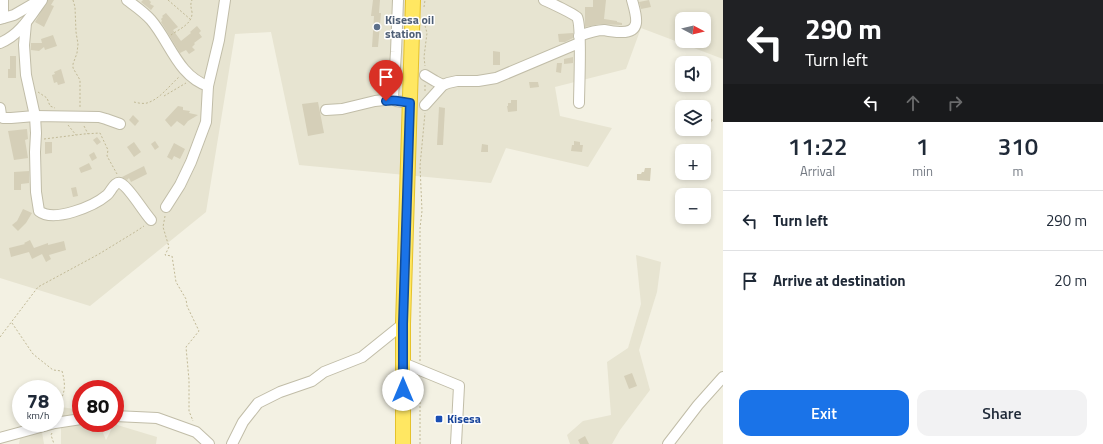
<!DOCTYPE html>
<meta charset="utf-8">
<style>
body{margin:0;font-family:"Titillium Web",sans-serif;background:#f2f2f3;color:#1f2937;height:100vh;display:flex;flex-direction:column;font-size:15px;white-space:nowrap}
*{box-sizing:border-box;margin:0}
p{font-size:13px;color:#747a83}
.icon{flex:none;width:22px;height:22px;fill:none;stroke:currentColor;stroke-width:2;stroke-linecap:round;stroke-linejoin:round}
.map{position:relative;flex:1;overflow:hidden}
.side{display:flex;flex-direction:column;background:#fff;width:380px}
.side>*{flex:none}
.guide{background:#202124;color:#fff;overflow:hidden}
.needle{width:26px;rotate:97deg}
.tools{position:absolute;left:675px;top:12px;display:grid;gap:8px}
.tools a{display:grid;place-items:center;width:36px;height:36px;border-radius:8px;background:#fff;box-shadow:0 2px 6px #0003;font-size:20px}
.speed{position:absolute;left:12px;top:380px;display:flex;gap:8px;font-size:20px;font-weight:700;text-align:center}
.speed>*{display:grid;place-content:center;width:52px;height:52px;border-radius:50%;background:#fff;box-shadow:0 2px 6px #0003;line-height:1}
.speed small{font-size:10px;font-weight:400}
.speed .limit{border:6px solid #d22;background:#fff;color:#111}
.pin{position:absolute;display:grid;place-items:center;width:34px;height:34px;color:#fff;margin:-41px -17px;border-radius:50% 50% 50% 0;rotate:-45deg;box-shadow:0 0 4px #0007}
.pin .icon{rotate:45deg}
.me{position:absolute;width:44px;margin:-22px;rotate:0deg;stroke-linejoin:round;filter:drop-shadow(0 0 3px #0008)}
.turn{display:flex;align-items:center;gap:14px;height:84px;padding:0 16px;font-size:18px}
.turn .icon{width:52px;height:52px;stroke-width:2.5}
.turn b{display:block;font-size:28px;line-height:34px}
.lanes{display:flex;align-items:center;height:38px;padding:0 16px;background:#0003;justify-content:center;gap:20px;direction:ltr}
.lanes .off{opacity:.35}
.eta{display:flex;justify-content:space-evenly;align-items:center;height:68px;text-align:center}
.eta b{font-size:24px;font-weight:600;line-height:28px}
.cta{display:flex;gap:8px;margin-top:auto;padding:8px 16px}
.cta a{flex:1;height:46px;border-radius:12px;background:#1a73e8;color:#fff;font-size:16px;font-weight:600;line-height:46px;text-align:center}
.cta a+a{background:#f2f2f3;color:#1f2937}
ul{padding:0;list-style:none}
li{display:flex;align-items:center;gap:12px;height:60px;padding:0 16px;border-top:1px solid #e0e1e3}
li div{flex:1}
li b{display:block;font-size:15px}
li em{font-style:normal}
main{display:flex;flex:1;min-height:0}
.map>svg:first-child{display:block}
.residential{fill:#e7e4d1;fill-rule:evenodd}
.building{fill:#d5cfb8}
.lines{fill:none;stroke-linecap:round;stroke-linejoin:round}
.minor-casing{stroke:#c1bda8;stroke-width:12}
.highway-casing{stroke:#e5c22b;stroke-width:16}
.path{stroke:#c1b996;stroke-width:1;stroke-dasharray:2 2;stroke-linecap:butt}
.minor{stroke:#fff;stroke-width:10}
.highway{stroke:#ffe762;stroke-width:14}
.route-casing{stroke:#114b97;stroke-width:10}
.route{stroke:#1a73e8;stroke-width:7}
.service-dot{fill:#5c6f8a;stroke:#fff;stroke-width:1.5}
.transit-dot{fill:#1a4fb4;stroke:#fff;stroke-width:1.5}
.labels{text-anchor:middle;stroke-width:3;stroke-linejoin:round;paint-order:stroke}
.service-label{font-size:12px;font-weight:bold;fill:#4e5e75;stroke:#fff;text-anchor:start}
.transit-label{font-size:12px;font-weight:bold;fill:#164399;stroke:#fff;text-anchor:start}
</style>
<main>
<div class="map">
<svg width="723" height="444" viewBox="0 0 723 444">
<rect width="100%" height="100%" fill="#f3f1e3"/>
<g class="residential">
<path d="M0,0H723V59L641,28L626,69L555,87L560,116L612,128L588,167L506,148L491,183L299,165L271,32L235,34L206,212L90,306L0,278ZM682,19H704V41H682Z"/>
<polygon points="636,255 661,262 657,292 639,350 650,390 620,430 612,444 570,444 567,435 583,421 611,415 607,362 628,348 641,304"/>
<polygon points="61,407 81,410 81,423 99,423 106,440 114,424 157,437 156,444 61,444"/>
<polygon points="42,432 44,444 19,444 20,438"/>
</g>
<g class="building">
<polygon points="48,0 54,0 51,5 54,6 44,27 35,22"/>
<polygon points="143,0 149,0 151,2 150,4 154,6 151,10 141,2"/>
<polygon points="373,0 380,0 379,13 381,13 378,47 372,47 374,16 371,16"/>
<polygon points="593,0 606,0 604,19 617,21 617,22 622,23 622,25 600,24 585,27 585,7 593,7"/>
<polygon points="649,0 651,7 641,9 639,2"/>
<polygon points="166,13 178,27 173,30 181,41 191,33 190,32 197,26 201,31 199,33 202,37 194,43 195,44 192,47 195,50 189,54 186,50 180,53 161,22 162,21 161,19 163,17 162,16"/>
<polygon points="573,33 573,38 565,42 559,42 558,34"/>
<polygon points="53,35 57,46 45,50 44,47 39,51 31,50 31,43 42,43 41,39"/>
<polygon points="493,51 500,52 500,65 493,65"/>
<polygon points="10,56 16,56 16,78 8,78 8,69 10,69"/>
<polygon points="573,57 573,63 564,64 564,59"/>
<polygon points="557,63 562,63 561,73 556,72"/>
<polygon points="61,69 65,83 58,85 57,82 54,83 52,75 55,74 54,72"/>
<polygon points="529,82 538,82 539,87 530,88"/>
<polygon points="511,100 517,100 517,111 508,112 507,106 508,106 508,103 511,103"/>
<polygon points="318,102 324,133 308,136 302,104"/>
<polygon points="178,106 183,107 183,110 190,111 189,113 198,115 188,121 184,126 177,121 171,127 165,120"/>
<polygon points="439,107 445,108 443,145 437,145"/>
<polygon points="704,113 713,120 709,125 704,121"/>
<polygon points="133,115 139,121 135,126 129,120"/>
<polygon points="27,129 28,139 25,140 28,158 14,160 8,131"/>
<polygon points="97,137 101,142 97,145 93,140"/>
<polygon points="155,141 159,147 155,150 151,144"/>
<polygon points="574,141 580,142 580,145 583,145 582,152 571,151 572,145 574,145"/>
<polygon points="45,142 52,142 52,153 45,154"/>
<polygon points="134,142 141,152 134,157 127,147"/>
<polygon points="174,143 185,149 180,159 174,156 172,160 167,157"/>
<polygon points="482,144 488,145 488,152 481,152"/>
<polygon points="94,152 97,158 92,161 89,155"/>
<polygon points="89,163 92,169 81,173 79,168"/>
<polygon points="144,166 147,174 131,182 129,178 127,180 122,177"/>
<polygon points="645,168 651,168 650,181 637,180 637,174 641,174 642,172 644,172"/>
<polygon points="29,171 29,183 21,184 21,190 14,190 14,172"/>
<polygon points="76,187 78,196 73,197 71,188"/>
<polygon points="23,209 32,213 26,223 18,231 12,225 17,221"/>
<polygon points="30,240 34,248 48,243 48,245 64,241 66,250 49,255 51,259 46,262 42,254 32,259 29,252 11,257 9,248 25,244 24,243"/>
<polygon points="632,373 637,386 629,389 624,376"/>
<polygon points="585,436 589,444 580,444 578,440"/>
</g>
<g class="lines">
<g class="minor-casing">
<g id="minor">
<path d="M127,0C135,6 144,12 151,20C170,42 178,76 208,86"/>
<polyline points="398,0 396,52 393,97 396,101 410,103"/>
<path d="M544,0C549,2 576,15 577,17C582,25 579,90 579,103"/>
<polyline points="3,18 3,0"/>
<polyline points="0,19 14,15 40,0"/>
<path d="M26,23L24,45L26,75L35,116L36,133L35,152L36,192L39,211C54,223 94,206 107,195C111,192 115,179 122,184C130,189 143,211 151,220"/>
<path d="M579,36C587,33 595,30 604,30C609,31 614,32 620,32C643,33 636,15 632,0"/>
<path d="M0,43C20,35 30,17 42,0"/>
<polyline points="425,75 435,81 443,85"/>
<polyline points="425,105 443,85 448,83 457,81 478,81 496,78 579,43"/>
<polyline points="0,108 1,115 3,118 11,118 35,116 99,117 106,119 120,124"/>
<polyline points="326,110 342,109 375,101 393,99"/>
<polyline points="166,207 180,185 191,162 206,122 208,86 219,40 225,0"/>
<polyline points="403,363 459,386 456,444"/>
<polyline points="115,416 157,418 196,432 209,444"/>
<polyline points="0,438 55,423 81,419"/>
<polyline points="232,444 243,422 258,403 280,392 312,381 324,372 362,357 403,324"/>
<polyline points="668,444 698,405 723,377"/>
</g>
</g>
<g class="highway-casing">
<polyline id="highway" points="403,444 403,324 413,0"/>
</g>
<g class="path">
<polyline points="73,0 75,7 76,32 78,44 77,53 73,64 73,68 80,80 80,108"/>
<polyline points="168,0 190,19"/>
<polyline points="424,7 425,0"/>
<polyline points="423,18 427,33 424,57 425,66"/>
<path d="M171,35C179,29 193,24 192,12C191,7 190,4 192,0"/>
<polyline points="425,85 425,92"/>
<polyline points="38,92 47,98 50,106 55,108"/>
<polyline points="164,96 186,83"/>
<path d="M134,102C138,103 143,104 147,103C160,99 169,86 179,77"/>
<polyline points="68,125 76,135"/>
<polyline points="84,126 88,134"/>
<polyline points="44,139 84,134 100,133 108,150 107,156 117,174"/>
<polyline points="165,216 163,227 169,247 165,255 172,256 176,282 186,299 187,306 199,331 186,347 189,380 189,411 193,421"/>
<path d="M12,323L33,354L53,370L62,371C67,390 64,394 55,411"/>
<polyline points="0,337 38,287 99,254 135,232 144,226"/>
<polyline points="420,361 420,228 422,211 420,166 425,113"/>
<polyline points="52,433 51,435 54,444"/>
<polyline points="420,444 420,379"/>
</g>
<use href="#minor" class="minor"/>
<use href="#highway" class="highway"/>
</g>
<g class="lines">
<g class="route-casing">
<path id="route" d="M386,101C394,99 401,102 410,103L403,324V390"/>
</g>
<use href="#route" class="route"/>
</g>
<circle class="service-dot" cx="377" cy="27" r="4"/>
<rect class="transit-dot" x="435" y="415" width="8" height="8" rx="2"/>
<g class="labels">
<g class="service-label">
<text x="385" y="24">Kisesa oil<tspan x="385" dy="14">station</tspan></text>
</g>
<g class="transit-label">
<text x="447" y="423">Kisesa</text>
</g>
</g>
</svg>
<div class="tools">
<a><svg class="needle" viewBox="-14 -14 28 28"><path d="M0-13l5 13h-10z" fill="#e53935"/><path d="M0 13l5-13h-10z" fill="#747a83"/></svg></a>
<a><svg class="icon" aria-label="sound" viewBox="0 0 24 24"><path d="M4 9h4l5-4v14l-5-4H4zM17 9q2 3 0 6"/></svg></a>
<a><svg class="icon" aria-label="layers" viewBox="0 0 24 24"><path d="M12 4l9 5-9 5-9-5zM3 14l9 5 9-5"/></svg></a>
<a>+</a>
<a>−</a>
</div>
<div class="speed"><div>78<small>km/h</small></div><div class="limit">80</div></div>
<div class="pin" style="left:386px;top:101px;background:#d93025"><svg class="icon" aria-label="arrive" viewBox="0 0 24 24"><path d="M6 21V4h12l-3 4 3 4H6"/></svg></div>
<svg class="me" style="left:403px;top:390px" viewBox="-20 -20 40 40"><circle r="19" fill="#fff"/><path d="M0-13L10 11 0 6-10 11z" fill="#1a73e8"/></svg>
</div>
<section class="side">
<div class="guide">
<div class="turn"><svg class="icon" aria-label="left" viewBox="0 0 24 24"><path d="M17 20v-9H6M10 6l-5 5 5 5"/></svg><div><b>290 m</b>Turn left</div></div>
<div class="lanes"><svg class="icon" aria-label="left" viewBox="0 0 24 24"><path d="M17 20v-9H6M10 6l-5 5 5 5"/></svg><svg class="icon off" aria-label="ahead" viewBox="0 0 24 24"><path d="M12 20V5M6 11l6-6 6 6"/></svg><svg class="icon off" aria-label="right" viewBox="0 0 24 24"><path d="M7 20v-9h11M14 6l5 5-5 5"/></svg></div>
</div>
<div class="eta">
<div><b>11:22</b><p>Arrival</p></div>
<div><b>1</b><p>min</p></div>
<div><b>310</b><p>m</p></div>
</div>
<ul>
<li><svg class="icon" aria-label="left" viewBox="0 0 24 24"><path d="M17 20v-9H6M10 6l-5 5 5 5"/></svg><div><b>Turn left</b></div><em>290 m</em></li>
<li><svg class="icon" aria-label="arrive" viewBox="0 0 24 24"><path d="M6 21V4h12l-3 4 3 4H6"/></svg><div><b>Arrive at destination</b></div><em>20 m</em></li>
</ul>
<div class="cta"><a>Exit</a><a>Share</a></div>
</section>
</main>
